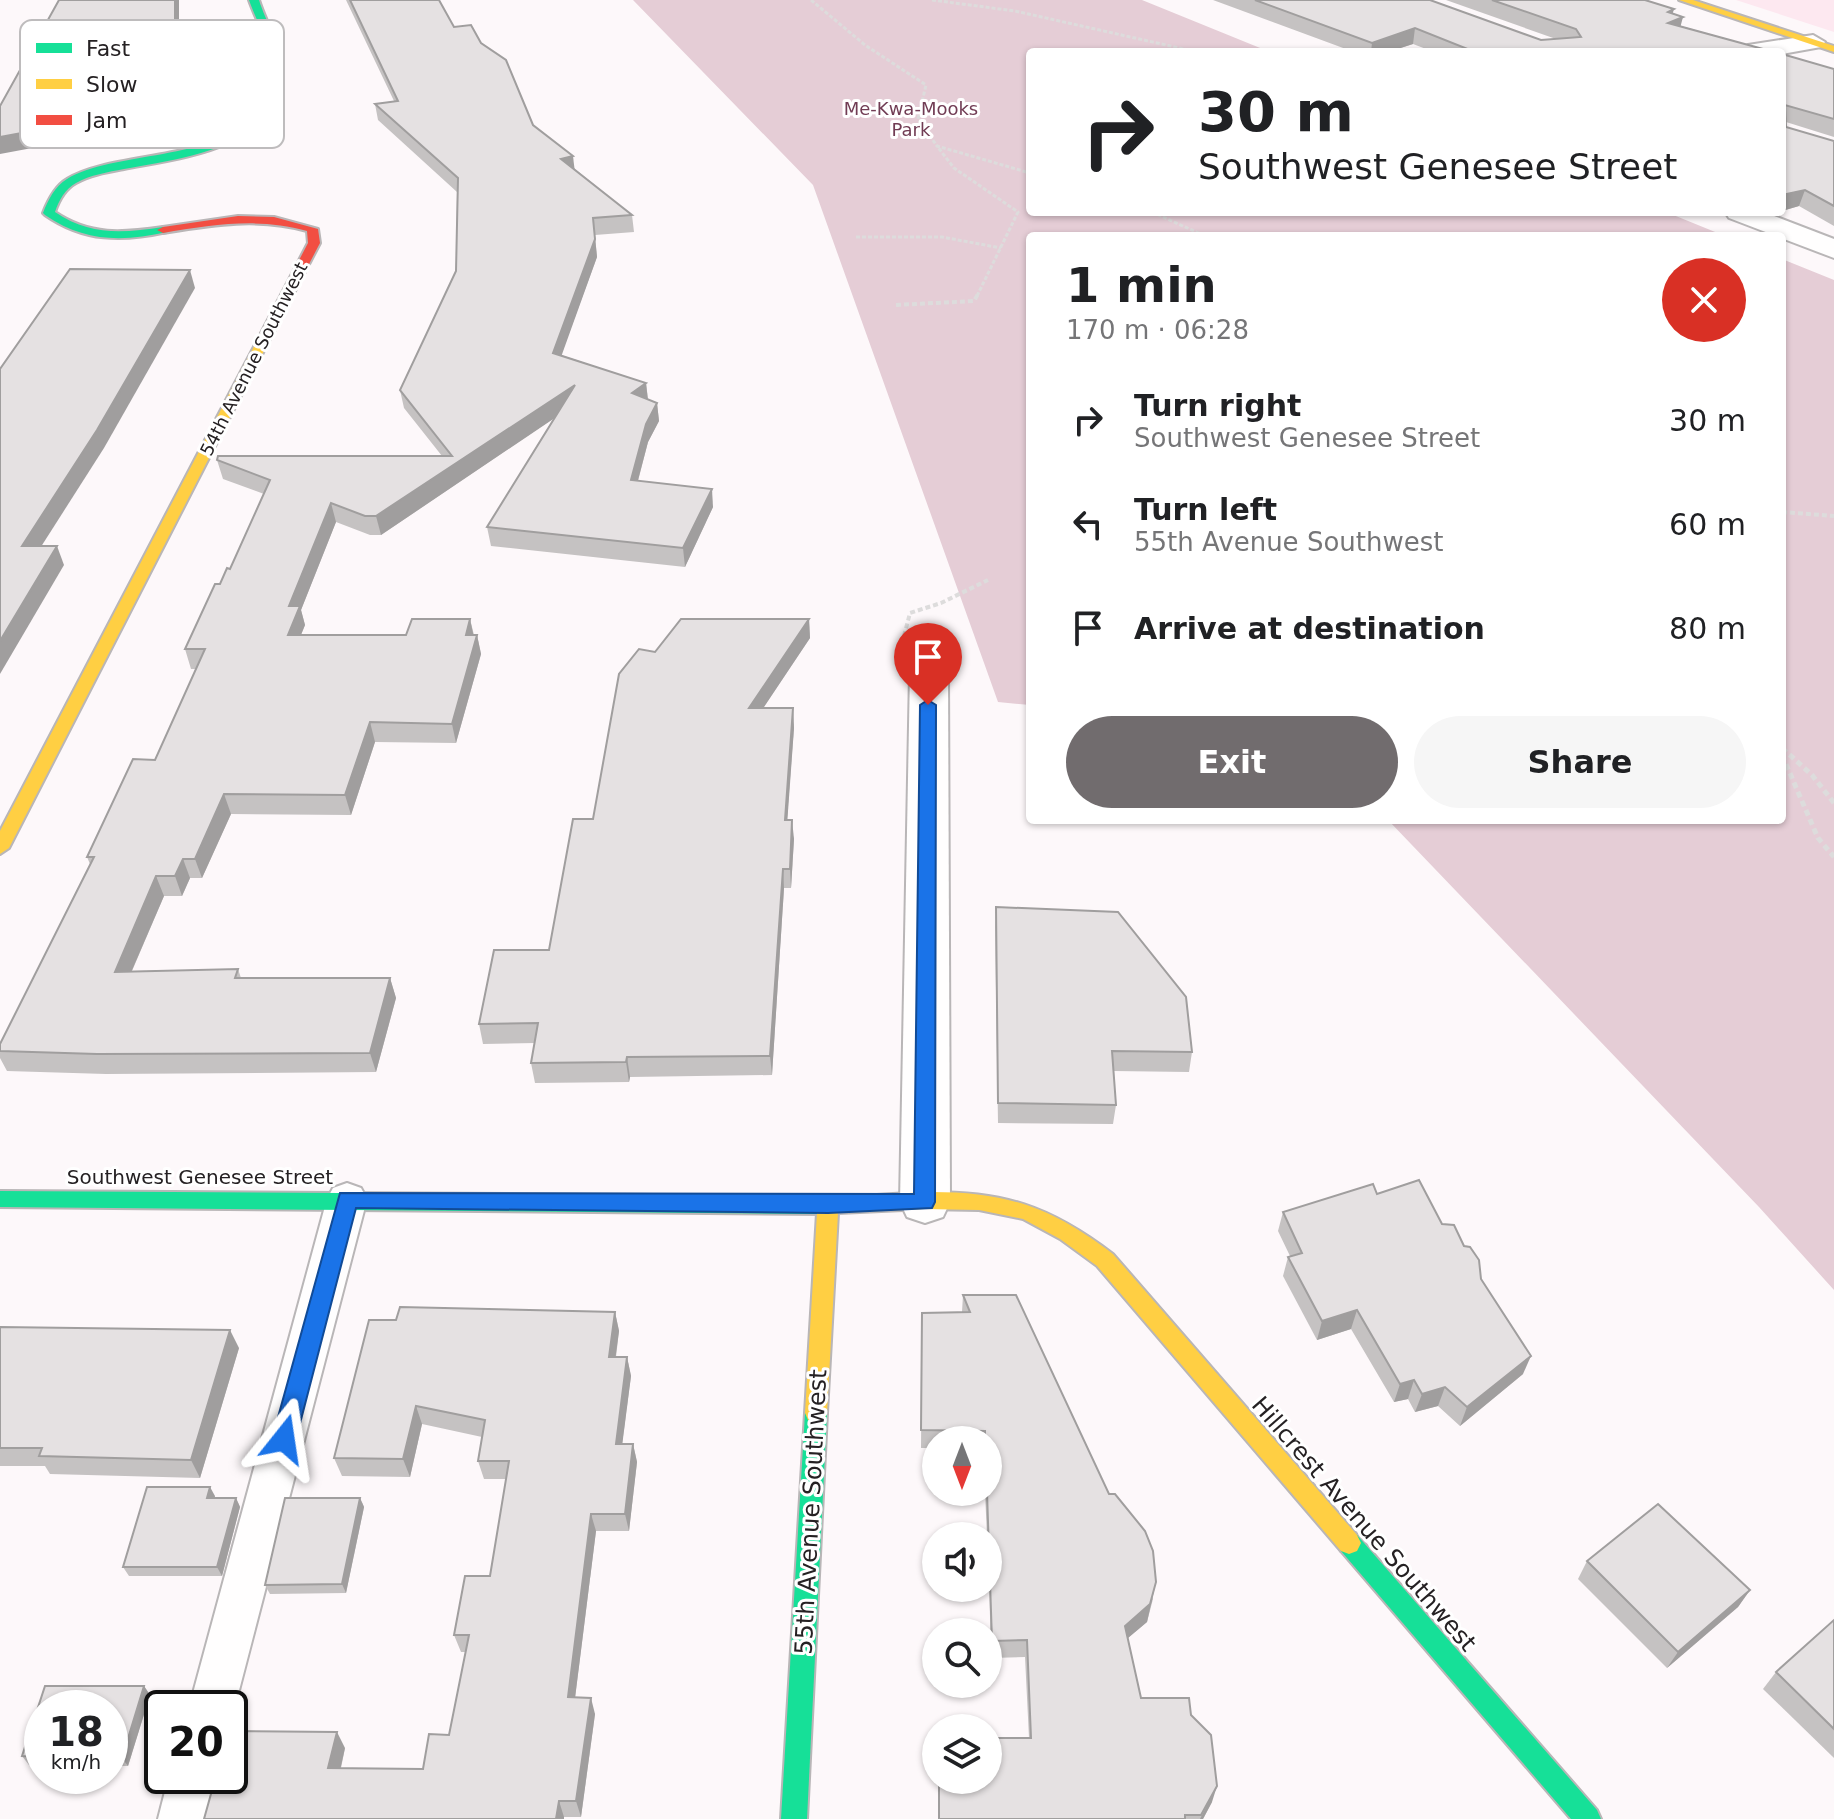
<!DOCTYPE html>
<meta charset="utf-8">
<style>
body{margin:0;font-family:"DejaVu Sans",sans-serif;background:#f6f6f6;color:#202124;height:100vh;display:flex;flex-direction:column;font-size:30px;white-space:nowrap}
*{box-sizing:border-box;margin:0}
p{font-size:26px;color:#757577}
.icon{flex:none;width:44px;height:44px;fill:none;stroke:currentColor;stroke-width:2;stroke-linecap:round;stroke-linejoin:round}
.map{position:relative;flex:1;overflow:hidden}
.side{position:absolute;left:1026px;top:232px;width:760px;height:592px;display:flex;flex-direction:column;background:#fff;border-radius:8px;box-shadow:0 2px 6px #0004}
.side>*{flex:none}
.guide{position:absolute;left:1026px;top:48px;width:760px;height:168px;border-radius:8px;box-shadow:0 2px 6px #0004;background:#fff;color:#202124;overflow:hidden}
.needle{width:52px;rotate:180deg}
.fabs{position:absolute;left:922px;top:1426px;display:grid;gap:16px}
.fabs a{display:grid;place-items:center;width:80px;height:80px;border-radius:50%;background:#fff;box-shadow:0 2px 6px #0004;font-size:40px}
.speed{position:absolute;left:24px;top:1690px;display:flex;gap:16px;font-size:40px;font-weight:700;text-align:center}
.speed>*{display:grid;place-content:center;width:104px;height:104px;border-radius:50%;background:#fff;box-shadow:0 2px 6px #0004;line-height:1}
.speed small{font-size:20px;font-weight:400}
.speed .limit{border:4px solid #111;border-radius:12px;background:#fff;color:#111}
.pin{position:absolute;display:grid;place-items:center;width:68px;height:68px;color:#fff;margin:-82px -34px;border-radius:50% 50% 50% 0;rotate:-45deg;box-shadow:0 0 8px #0007}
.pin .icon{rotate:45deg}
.me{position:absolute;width:88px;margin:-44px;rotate:15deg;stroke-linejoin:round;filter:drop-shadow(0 0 6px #0008)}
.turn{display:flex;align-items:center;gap:28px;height:168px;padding:0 40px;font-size:36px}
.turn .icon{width:104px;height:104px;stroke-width:2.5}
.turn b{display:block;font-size:56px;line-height:68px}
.round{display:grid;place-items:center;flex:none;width:84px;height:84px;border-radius:42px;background:#f6f6f6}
.overview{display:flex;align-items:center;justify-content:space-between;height:136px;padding:0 40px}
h1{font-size:48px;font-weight:700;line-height:60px}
.button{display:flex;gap:16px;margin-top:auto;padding:16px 40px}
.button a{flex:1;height:92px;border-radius:48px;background:#716c6e;color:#fff;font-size:32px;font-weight:700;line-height:92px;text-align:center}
.button a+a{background:#f6f6f6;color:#202124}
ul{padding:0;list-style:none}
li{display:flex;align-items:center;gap:24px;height:104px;padding:0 40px}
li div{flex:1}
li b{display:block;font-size:30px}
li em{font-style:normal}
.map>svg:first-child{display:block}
.green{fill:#fde8f0}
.forest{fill:#e5cdd6}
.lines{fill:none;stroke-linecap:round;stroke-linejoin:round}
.lane-casing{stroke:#b9b6b7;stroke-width:4}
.street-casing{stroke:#b9b6b7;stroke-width:4}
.fast-casing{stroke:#b9b6b7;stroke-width:4}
.slow-casing{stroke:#b9b6b7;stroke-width:4}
.jam-casing{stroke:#b9b6b7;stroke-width:4}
.path-far2{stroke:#dddcdc;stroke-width:3;stroke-dasharray:4 2;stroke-linecap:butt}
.path-far1{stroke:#dddcdc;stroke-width:4;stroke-dasharray:5 3;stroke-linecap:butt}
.path{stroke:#dddcdc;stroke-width:5;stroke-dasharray:6 4;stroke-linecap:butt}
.lane{fill:#fffefe;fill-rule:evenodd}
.street{fill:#fffefe;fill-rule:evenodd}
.fast{fill:#16e098;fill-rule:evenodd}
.slow{fill:#ffcf43;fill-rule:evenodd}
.jam{fill:#f24e42;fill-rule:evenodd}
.wall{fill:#c5c2c2}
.shaded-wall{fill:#a09e9e}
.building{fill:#e5e1e2;stroke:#a09e9e;stroke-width:2}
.route{fill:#1a73e8;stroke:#114b97;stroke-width:2}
.labels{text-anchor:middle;stroke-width:6;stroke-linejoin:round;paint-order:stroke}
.far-park-label{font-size:18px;fill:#713c54;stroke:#fff}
.far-street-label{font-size:18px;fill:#252123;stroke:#fff}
.street-label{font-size:20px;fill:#252123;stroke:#fff}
.near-street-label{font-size:24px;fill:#252123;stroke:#fff}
.key{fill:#fff;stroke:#bebcbd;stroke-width:2}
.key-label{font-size:22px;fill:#252123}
</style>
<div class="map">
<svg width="1834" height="1819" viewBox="0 0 1834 1819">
<rect width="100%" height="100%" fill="#fdf8fa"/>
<polygon class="green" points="1736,0 1834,0 1834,32"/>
<g class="forest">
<polygon points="633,0 1142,0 1270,52 1030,52 1030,212 1666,212 1725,236 1030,236 1030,705 998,702 813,185"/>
<polygon points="1782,259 1834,280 1834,1290 1759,1207 1388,820 1782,820"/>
</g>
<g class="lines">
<g class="lane-casing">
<g id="lane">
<polygon points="347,1183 361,1188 367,1199 230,1725 230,1708 189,1708 327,1199 333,1188"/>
<polygon points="169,1776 219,1776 208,1819 158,1819"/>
</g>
</g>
<g class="street-casing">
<g id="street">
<polygon points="1813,35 1825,42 1821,47 1782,54 1736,52 1748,45"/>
<polygon points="1725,212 1764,212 1834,239 1834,258 1729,218"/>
<polygon points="929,661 943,665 948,673 950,1202 943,1217 925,1223 907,1217 900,1202 910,673 915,665"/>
</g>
</g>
<g class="fast-casing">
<g id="fast">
<path d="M249,0H259C266,23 284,51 282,77C276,149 180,158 124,169C108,172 90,175 76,183C65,189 59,200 55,212C90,236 123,233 163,227L169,230L167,232C122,242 84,242 45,215L43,213C48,200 55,186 67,179C121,145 265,167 272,76C274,51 257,23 249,0Z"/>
<polygon points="0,1191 820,1196 827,1199 830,1205 827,1211 820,1214 0,1207"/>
<polygon points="816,1403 824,1406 827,1413 807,1819 781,1819 805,1413 808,1406"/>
<polygon points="1349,1532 1357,1535 1597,1810 1601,1819 1571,1819 1341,1551 1337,1543 1341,1535"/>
</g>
</g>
<g class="slow-casing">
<g id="slow">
<polygon points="1679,0 1693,0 1834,46 1834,52"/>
<polygon points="265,333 271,337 9,848 0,854 0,831 259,337"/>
<path d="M925,1192C1004,1191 1050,1206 1113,1254L1357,1535L1361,1543L1357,1551L1349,1554L1341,1551L1097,1266L1060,1239L1023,1219L979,1210L925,1209L838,1213L827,1413L824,1420L816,1423L808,1420L805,1413L817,1213L810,1205L813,1199Z"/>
</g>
</g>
<g class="jam-casing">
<path id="jam" d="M238,216L274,217L318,229L320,243L271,337L265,341L259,337L308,243L307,231C258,217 212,225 163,233L157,230L163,227Z"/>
</g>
<g class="path-far2">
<polyline points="811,0 865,45 926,85 918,119 937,146"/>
<polyline points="932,0 1015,11 1197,52"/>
<polyline points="1152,212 1205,236"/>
<polyline points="856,237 942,237 1001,248"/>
<polyline points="977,296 1018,212 954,168 937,146 1030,173"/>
</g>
<g class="path-far1">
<polyline points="896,305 974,301 978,294"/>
<polyline points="1782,512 1834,516"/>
<polyline points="904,636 910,613 941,603 988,580"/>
</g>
<g class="path">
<polyline points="1782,748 1812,775 1834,803"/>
<polyline points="1782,755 1818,838 1834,857"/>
</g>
<use href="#lane" class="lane"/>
<use href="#street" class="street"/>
<use href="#fast" class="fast"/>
<use href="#slow" class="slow"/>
<use href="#jam" class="jam"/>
</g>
<g class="wall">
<polygon points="346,0 439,0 454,27 481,43 533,125 575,169 632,215 634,232 595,235 597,257 561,355 646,383 648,399 657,403 659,421 648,442 638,481 713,507 685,567 491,546 487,527 554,418 381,535 370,535 336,522 301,610 305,625 301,635 406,635 470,619 474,635 477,635 481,654 456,743 375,742 351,815 231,814 202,878 190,878 182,896 164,896 132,971 238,969 241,978 390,978 396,998 376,1072 106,1074 7,1071 0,1058 0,1044 90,864 87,857 155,760 196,669 191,669 185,649 220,584 230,569 264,494 223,479 217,460 442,456 404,408 400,390 456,271 457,192 378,120 375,104 394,101"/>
<polygon points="1213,0 1430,0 1541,40 1556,39 1446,0 1645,0 1672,14 1681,26 1774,52 1434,52 1413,44 1388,52 1354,52"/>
<polygon points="1782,54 1834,69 1834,137 1786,122 1786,127 1834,141 1834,226 1799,206 1782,211"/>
<polygon points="809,619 810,638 763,708 793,708 794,728 787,820 794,839 791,888 784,888 772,1075 630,1077 629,1082 535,1083 531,1063 535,1043 483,1044 479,1024 549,950 593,819 655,652"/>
<polygon points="996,907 1192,1052 1189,1072 1113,1071 1116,1105 1113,1124 998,1123 995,927"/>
<polygon points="1377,1194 1442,1224 1481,1279 1523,1374 1460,1426 1438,1406 1415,1412 1408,1399 1394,1402 1351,1329 1317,1340 1283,1276 1288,1257 1290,1256 1278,1231 1283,1212"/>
<polygon points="963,1295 1153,1599 1147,1622 1128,1638 1141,1698 1191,1715 1212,1802 1203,1819 938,1819 1029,1738 1025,1657 991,1658 988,1536 987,1536 985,1492 988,1492 988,1440 936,1440 936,1448 921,1448 922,1313 962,1312"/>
<polygon points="615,1312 619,1331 616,1357 627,1357 631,1376 622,1444 633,1444 637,1462 629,1531 596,1531 575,1698 595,1714 581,1817 564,1817 564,1819 204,1819 345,1748 341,1768 423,1769 449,1735 466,1652 461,1652 454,1635 490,1576 506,1479 484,1479 478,1461 482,1437 422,1424 410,1477 342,1476 334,1458 396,1320"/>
<polygon points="0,1327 239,1348 200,1478 50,1474 45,1466 0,1466"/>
<polygon points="215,1496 215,1498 236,1498 240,1507 222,1576 129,1576 123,1567"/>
<polygon points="360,1498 364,1507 346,1593 270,1594 265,1585"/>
<polygon points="1587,1561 1750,1590 1738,1607 1667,1668 1578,1579"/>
<polygon points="1834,1620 1834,1758 1763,1689 1776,1672"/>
<polygon points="45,1686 144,1686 150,1695 128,1766 110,1766 110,1708 42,1708 42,1765 29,1765 22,1756"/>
</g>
<g class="shaded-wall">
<polygon points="175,0 179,0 179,44 92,57 87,42"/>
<polygon points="1674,9 1670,22 1683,17 1679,32 1664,38 1668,12"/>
<polygon points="1415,28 1413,44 1388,52 1371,52 1372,43"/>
<polygon points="129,113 134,129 0,154 0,137"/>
<polygon points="573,156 575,173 561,159"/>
<polygon points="1805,190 1799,206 1782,211 1782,195"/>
<polygon points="593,218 597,257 556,371 553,353"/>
<polygon points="190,270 195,288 104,448 30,564 22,546"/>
<polygon points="646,383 648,401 632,393"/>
<polygon points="575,385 577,403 381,535 376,516"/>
<polygon points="657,403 659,421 648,442 633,499 631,480 646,424"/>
<polygon points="712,489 713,507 685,567 683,548"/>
<polygon points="331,503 336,522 301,610 305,625 293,654 288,635 289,606"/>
<polygon points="57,546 64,565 0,674 0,641"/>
<polygon points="470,619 474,638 466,635"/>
<polygon points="809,619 810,638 750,728 749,708"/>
<polygon points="477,635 481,654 456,743 452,724"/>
<polygon points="793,708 794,728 786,839 785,820"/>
<polygon points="370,722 375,742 351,815 345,795"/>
<polygon points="224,794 231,814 202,878 195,859"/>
<polygon points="792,820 794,839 791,888 790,869"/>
<polygon points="183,859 190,878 182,896 175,876"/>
<polygon points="783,869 784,888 772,1075 770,1056"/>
<polygon points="156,876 164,896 123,991 115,972"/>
<polygon points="390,978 396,998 376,1072 370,1053"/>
<polygon points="627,1057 630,1077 629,1082 626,1062"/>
<polygon points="1357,1310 1351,1329 1317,1340 1322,1321"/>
<polygon points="615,1312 619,1331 613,1376 609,1357"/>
<polygon points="230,1330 239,1348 200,1478 191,1460"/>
<polygon points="1531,1356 1523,1374 1460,1426 1467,1407"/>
<polygon points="627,1357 631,1376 620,1462 616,1444"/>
<polygon points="1414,1380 1408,1399 1394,1402 1400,1384"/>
<polygon points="1445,1387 1438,1406 1415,1412 1422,1394"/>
<polygon points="416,1406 422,1424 410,1477 403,1459"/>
<polygon points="633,1444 637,1462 629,1531 625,1514"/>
<polygon points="210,1487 215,1496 212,1507 207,1498"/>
<polygon points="236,1498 240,1507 222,1576 217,1567"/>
<polygon points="360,1498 364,1507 346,1593 342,1584"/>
<polygon points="591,1514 596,1531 573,1714 568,1697"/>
<polygon points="1156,1582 1147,1622 1122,1643 1125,1626"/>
<polygon points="1750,1590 1738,1607 1667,1668 1678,1652"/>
<polygon points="144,1686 150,1695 128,1766 122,1758"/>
<polygon points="591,1698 595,1714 581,1817 576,1801"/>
<polygon points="337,1732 345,1748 337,1784 328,1768"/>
<polygon points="1217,1786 1212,1802 1203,1819 1200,1819"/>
<polygon points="559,1801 564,1817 564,1819 556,1819"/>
</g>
<g class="building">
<polygon points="59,0 175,0 175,29 87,42 129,113 0,137 0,106"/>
<polygon points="350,0 439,0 454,27 471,25 481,43 506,60 533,125 573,156 561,159 632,215 593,218 595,239 553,353 646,383 632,393 657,403 646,424 631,480 712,489 683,548 487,527 575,385 376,516 365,516 331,503 289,606 300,606 288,635 406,635 412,619 470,619 466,635 477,635 452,724 370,722 345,795 224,794 195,859 183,859 175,876 156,876 115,972 238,969 235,978 390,978 370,1053 97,1054 0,1051 0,1044 94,857 87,857 133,759 155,760 205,649 185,649 215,584 220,584 227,568 230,569 270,480 217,460 218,456 452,456 400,390 456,271 458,178 375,104 398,101"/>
<polygon points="1255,0 1430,0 1541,40 1581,37 1576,29 1492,0 1645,0 1674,9 1668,12 1683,17 1668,23 1774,52 1475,52 1415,28 1372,43"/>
<polygon points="1782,54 1834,69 1834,119 1785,105 1786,127 1834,141 1834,206 1805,190 1782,195"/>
<polygon points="70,269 190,270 97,430 22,546 57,546 0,641 0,369"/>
<polygon points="681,619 809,619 749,708 793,708 785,820 792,820 790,869 783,869 770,1056 627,1057 626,1062 531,1063 538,1023 479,1024 494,950 549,950 573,819 593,819 619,674 639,649 655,652"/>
<polygon points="996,907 1118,912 1186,997 1192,1052 1112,1051 1116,1105 998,1103"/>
<polygon points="1419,1180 1442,1224 1454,1225 1464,1246 1470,1247 1479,1260 1481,1279 1531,1356 1467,1407 1445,1387 1422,1394 1414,1380 1400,1384 1357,1310 1322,1321 1288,1257 1302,1253 1283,1212 1373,1184 1377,1194"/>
<polygon points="963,1295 1016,1295 1109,1494 1115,1494 1145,1531 1153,1551 1156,1582 1150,1604 1125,1626 1141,1698 1189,1698 1191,1715 1211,1735 1217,1786 1201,1815 1185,1815 1185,1819 939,1819 939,1780 988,1780 988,1738 1031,1738 1027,1640 992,1641 987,1492 988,1492 988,1440 985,1440 985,1431 921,1430 922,1313 970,1312"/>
<polygon points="400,1307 615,1312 609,1357 627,1357 616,1444 633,1444 625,1514 591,1514 568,1697 591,1698 576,1801 559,1801 556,1819 204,1819 216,1776 230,1776 230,1731 337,1732 328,1768 423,1769 429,1734 449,1735 469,1635 454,1635 465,1576 490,1576 509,1461 478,1461 485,1420 416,1406 403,1459 334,1458 369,1320 396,1320"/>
<polygon points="0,1327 230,1330 191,1460 39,1456 42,1448 0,1448"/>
<polygon points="147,1487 210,1487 207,1498 236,1498 217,1567 123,1567"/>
<polygon points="285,1498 360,1498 342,1584 265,1585"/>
<polygon points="1658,1504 1750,1590 1678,1652 1587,1561"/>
<polygon points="1834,1620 1834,1729 1776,1672"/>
<polygon points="45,1686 144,1686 122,1758 110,1758 110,1708 42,1708 42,1757 22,1756"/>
</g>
<polygon class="route" points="928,700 936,705 935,1202 932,1208 828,1213 356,1208 296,1439 292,1447 284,1450 276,1447 272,1439 340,1193 914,1194 920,705"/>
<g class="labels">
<g class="far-park-label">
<text x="911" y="115">Me-Kwa-Mooks<tspan x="911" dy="21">Park</tspan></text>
</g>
<g class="far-street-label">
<text transform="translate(254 359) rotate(-63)" y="6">54th Avenue Southwest</text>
</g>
<g class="street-label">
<text x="200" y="1184">Southwest Genesee Street</text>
</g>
<g class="near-street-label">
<text transform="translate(811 1512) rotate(-87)" y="8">55th Avenue Southwest</text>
<text transform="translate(1364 1524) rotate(49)" y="8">Hillcrest Avenue Southwest</text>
</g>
</g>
<rect x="20" y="20" width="264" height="128" rx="12" class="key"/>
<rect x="36" y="43" width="36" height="10" fill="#16e098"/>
<rect x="36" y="79" width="36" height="10" fill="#ffcf43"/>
<rect x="36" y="115" width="36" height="10" fill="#f24e42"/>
<g class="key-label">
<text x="86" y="56">Fast</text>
<text x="86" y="92">Slow</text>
<text x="86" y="128">Jam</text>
</g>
</svg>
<div class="fabs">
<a><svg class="needle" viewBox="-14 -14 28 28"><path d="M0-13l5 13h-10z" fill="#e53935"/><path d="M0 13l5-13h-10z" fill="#757577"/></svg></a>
<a><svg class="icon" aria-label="sound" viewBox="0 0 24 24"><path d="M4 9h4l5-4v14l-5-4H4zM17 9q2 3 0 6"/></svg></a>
<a><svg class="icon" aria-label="search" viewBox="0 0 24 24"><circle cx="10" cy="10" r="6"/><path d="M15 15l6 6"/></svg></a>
<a><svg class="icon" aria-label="layers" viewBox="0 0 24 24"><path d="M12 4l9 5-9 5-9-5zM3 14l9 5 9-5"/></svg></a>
</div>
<div class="speed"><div>18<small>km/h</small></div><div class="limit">20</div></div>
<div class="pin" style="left:928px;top:705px;background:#d93025"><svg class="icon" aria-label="arrive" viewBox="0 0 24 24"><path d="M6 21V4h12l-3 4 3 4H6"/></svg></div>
<svg class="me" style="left:284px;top:1439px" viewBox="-20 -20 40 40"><path d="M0-17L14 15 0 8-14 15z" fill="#1a73e8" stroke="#fff" stroke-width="4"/></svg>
<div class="guide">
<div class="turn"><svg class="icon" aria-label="right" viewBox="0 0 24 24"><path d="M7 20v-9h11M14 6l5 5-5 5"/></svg><div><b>30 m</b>Southwest Genesee Street</div></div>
</div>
<section class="side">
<div class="overview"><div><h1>1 min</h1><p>170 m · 06:28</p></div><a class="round" style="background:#d93025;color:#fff"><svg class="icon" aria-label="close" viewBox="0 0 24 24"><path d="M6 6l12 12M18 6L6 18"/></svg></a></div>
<ul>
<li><svg class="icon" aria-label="right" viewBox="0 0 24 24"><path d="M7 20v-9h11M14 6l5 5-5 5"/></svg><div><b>Turn right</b><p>Southwest Genesee Street</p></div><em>30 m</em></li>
<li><svg class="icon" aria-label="left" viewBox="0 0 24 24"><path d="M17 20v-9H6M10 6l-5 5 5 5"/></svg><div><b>Turn left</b><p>55th Avenue Southwest</p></div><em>60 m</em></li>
<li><svg class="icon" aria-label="arrive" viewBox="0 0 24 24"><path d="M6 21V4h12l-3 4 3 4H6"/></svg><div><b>Arrive at destination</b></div><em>80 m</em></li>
</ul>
<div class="button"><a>Exit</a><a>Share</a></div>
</section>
</div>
